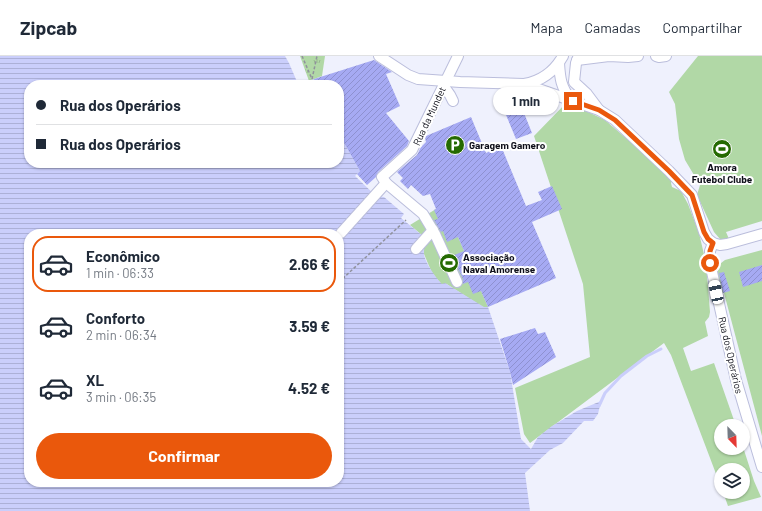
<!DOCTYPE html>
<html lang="pt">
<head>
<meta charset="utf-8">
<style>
	:root { --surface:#fff; --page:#f6f6f7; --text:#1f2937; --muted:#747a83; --line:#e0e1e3; --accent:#ea580c }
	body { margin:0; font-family:Barlow,sans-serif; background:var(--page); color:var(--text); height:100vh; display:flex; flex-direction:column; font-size:15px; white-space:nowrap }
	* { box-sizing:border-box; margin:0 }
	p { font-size:13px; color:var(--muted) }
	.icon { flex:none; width:22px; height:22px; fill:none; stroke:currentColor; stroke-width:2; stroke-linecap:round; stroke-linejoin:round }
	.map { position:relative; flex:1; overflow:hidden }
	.panel { position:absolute; left:24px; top:173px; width:320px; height:258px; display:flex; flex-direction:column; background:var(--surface); border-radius:16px; box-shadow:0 1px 3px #0004 }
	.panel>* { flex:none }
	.guide { position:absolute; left:24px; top:24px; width:320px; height:88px; border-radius:16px; box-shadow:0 1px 3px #0004; display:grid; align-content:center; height:88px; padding:0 12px; background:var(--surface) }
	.needle { width:26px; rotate:157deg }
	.tools { position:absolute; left:714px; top:363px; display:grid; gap:8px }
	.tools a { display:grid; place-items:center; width:36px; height:36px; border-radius:50%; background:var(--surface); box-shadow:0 1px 3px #0004; font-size:20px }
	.end { position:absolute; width:18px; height:18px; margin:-9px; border:5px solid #ea580c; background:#fff; box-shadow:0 0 0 2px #fff }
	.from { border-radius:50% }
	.bubble { position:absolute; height:28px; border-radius:14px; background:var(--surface); box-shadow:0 1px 3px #0004; font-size:13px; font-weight:700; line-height:28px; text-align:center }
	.car { position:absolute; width:12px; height:24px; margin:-12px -6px; border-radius:5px; box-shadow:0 0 3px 1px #0007; background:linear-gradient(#fff 24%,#345 0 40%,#fff 0 76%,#345 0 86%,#fff 0) }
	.guide b { display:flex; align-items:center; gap:14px; height:38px; font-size:15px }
	.guide b+b { border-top:1px solid var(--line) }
	.guide i { width:10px; height:10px; background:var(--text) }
	ul { padding:7px 0 0; list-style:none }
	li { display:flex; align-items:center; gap:12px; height:56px; margin:0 8px 6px; padding:0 4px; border:2px solid transparent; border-radius:16px }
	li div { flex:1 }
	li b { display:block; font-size:15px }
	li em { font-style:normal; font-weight:700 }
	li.active { border-color:var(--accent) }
	li>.icon { width:36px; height:36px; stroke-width:1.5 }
	.button { display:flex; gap:8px; margin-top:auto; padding:8px 12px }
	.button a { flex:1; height:46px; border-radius:24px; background:var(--accent); color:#fff; font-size:16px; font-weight:700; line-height:46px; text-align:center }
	header { display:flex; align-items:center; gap:24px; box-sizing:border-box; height:56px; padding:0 20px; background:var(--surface); border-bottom:1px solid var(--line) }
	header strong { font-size:19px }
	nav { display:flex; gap:22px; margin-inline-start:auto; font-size:14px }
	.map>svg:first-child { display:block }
	.grass { fill:#b1d8a6 }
	.park { fill:url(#park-tufts) }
	.water { fill:url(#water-rules); fill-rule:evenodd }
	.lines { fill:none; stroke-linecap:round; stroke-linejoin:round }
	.stream { stroke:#cacefb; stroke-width:3 }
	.building { fill:url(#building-hatch) }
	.minor-casing { stroke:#bbbedc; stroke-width:12 }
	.path { stroke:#90929d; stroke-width:1.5; stroke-dasharray:3 2; stroke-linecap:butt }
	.minor { stroke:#fff; stroke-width:10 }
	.route { stroke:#ea580c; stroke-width:5 }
	.labels { text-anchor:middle; stroke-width:4; stroke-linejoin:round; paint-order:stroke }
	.street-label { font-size:10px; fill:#0e0f19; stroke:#fff }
	.poi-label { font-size:10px; font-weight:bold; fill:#0e0f19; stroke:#fff; text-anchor:start }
</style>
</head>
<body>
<header>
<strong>Zipcab</strong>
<nav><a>Mapa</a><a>Camadas</a><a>Compartilhar</a></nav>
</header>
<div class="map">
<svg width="762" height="455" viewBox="0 0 762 455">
	<defs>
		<pattern id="park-tufts" width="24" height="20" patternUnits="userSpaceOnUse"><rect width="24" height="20" fill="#b1d8a6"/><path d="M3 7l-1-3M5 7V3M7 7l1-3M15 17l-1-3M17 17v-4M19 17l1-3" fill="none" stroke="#97b88e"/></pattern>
		<pattern id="water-rules" width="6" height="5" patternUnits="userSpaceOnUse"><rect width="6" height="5" fill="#cacefb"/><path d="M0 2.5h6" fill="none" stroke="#acb0d7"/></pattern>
		<pattern id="building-hatch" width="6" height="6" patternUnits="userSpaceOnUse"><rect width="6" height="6" fill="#a6aaf3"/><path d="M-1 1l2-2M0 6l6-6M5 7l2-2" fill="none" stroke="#8e91d0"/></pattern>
	</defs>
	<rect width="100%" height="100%" fill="#eff1fd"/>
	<!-- grass -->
	<g class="grass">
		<polygon points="698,0 762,0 762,165 726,176 729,183 720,183 714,176 697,139 700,129 685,104 679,83 675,48 669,36"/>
		<polygon points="567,46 605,64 672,122 671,127 672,131 681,135 688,148 699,177 706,207 710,256 709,261 705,266 708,280 683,292 691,315 714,307 736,370 721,370 721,392 743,391 754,425 761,441 728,450 723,436 743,436 743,414 721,414 721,431 671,299 664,287 530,387 524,378 515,332 590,301 583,228 534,80"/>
		<polygon points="444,148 488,251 484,252 445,227 442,229 432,217 424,198 423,180 410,169"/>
		<polygon points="762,194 762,380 724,237 722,237 716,218 718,217 716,211 725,204"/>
	</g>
	<!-- park -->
	<polygon class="park" points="300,0 325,0 322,20 309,25"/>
	<!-- water -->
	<path class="water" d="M0,0h285l4,7 9,21 16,-5 2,6h-287v78h310v-29l21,37 -5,5 21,20 8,1 20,17 -3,4 22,18 5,5c-1,3 -3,6 -4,9 -2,9 12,28 18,34l3,-1 39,24h4l22,65 11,67 10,10 7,-12 14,-11 25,-15 24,-10 -3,13 -5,7h-9l-21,22 -13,7 -25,23 5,38h-530zM29,178h310v248h-310z"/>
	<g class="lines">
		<!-- stream -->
		<polyline class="stream" points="599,350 605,337 621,320 647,300 661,293"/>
	</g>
	<!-- building -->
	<g class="building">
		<polygon points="374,4 392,16 386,18 400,50 386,57 409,85 407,90 378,116 376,121 367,129 357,118 360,115 339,78 339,29 316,29 314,23"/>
		<polygon points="500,34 523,34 556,46 553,51 516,37 532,77 516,83 499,42"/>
		<polygon points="471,61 486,97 501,90 526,150 542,144 538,136 552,130 562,153 532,166 556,222 488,251 481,235 473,238 468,226 463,228 463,223 452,200 464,195 458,181 447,186 443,175 441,176 434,164 438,163 434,154 436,153 430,138 423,140 411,129 408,133 400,125 403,122 397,116 417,99 421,91 426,86 425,82 426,80"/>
		<polygon points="762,209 762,225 743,231 739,216"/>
		<polygon points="724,216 730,235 723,237 719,217"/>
		<polygon points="535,272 538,278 545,276 556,301 513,329 510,316 500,283"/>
	</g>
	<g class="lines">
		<defs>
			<g id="minor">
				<polyline points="379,0 408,19 418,23 460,26 524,28 599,54 615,64 669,115 692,139 704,176 708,183 713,187 720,189 727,188 762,178"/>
				<polyline points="579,0 576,7 574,26 587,38 599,54"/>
				<polyline points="656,0 659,1 666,0"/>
				<polyline points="577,4 609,0 628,1 638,0"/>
				<path d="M559,7c1,16 2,24 12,37"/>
				<path d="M524,28c18,-3 30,-12 39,-28"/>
				<polyline points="443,29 450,39 453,45"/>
				<polyline points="341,177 386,127"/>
				<polyline points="713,187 710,195 710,207 736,324 762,411"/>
				<polyline points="416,193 433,174"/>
				<polyline points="457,226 435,178 423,158 386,127 382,121 412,94 458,0"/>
			</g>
		</defs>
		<!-- minor casing -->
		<use href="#minor" class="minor-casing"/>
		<!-- path -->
		<g class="path">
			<polyline points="302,0 312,23"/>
			<polyline points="312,23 317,0"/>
			<polyline points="339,226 406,164"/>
			<polyline points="339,242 342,246"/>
		</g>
		<!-- minor -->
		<use href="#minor" class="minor"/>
	</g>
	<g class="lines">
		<!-- route -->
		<polyline class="route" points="573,45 599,54 615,64 669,115 692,139 704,176 708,183 713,187 710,195 710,207"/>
	</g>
	<!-- icons -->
	<defs>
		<symbol id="parking-disc" viewBox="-11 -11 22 22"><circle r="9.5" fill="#256a01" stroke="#fff"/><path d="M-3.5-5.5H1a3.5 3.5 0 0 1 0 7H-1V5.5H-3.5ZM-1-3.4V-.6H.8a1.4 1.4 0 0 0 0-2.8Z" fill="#fff"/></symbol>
		<symbol id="stadium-disc" viewBox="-11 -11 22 22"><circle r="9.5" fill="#256a01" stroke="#fff"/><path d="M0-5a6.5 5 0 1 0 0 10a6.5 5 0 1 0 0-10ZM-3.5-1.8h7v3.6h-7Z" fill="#fff"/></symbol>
	</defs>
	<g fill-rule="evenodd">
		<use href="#parking-disc" x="444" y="78" width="22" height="22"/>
		<use href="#stadium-disc" x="711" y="82" width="22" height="22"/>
		<use href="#stadium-disc" x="438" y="196" width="22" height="22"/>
	</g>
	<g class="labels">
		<!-- street labels -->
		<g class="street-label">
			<text transform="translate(429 60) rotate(-65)" y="4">Rua da Mundet</text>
			<text transform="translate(731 299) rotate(77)" y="4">Rua dos Operários</text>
		</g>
		<!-- poi labels -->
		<g class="poi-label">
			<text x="469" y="93">Garagem Gamero</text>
			<text x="722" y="115" text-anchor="middle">Amora<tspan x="722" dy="12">Futebol Clube</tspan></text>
			<text x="463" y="205">Associação<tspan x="463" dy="12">Naval Amorense</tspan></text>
		</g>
	</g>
</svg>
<div class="tools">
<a><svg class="needle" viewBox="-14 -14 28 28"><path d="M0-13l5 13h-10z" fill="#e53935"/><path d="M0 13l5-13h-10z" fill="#747a83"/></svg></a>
<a><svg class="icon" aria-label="layers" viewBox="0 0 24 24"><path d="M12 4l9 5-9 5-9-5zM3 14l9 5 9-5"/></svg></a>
</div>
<i class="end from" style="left:710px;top:207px"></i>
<i class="end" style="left:573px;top:45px"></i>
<div class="bubble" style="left:493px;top:31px;width:66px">1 min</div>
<i class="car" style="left:716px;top:236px;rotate:348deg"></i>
<div class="guide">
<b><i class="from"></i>Rua dos Operários</b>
<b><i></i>Rua dos Operários</b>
</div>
<section class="panel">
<ul>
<li class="active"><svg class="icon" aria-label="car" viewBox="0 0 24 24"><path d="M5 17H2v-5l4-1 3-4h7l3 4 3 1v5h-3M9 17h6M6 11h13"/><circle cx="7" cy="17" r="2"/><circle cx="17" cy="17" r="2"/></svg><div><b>Econômico</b><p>1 min · 06:33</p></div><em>2.66 €</em></li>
<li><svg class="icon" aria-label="car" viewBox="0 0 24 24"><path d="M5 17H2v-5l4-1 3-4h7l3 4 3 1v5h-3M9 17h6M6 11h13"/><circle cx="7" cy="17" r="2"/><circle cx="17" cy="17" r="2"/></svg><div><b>Conforto</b><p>2 min · 06:34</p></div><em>3.59 €</em></li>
<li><svg class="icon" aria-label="car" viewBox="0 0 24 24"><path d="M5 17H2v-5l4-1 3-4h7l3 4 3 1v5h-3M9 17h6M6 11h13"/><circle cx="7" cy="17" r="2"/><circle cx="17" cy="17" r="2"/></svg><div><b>XL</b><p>3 min · 06:35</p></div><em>4.52 €</em></li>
</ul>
<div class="button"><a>Confirmar</a></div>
</section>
</div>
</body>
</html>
